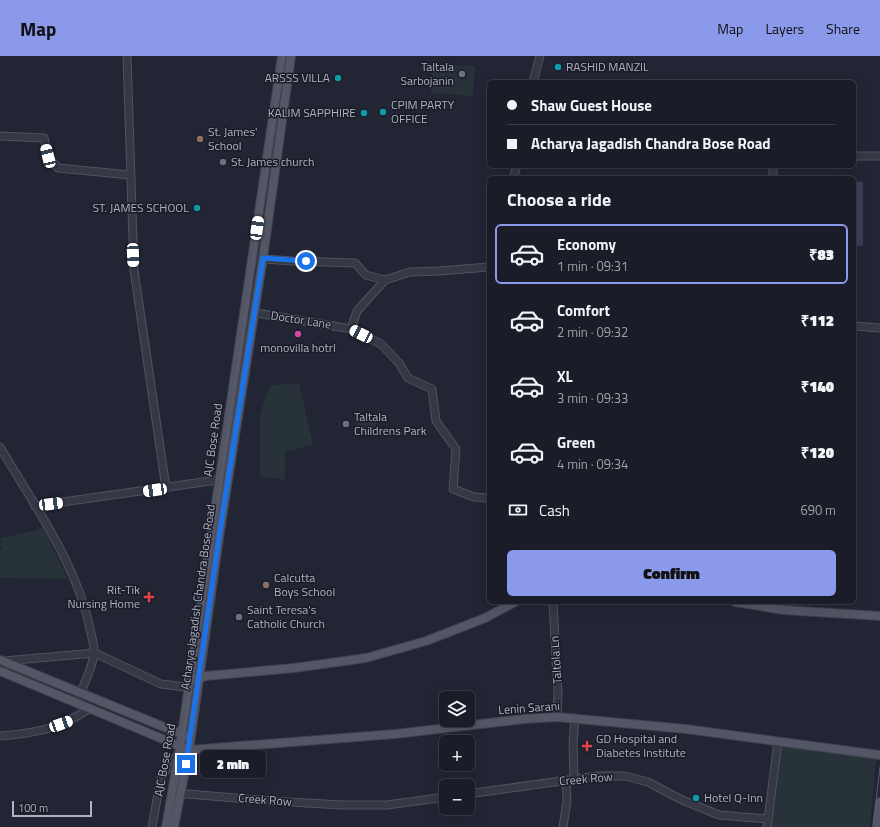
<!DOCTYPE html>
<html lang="en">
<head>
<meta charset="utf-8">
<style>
	:root { --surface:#1a1c27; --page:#23252f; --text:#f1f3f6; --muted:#9fa1a7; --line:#383a44; --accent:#8b99eb }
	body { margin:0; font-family:"Titillium Web",sans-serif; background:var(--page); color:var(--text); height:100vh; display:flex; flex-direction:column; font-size:15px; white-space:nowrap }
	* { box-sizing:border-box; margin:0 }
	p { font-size:13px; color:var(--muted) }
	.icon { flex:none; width:22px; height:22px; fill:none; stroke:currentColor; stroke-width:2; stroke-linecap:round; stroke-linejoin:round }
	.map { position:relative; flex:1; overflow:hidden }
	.details { position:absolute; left:487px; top:120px; width:369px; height:428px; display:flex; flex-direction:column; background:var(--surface); border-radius:6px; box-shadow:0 4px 16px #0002,0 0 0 1px var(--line) }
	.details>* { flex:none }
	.hud { position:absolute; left:487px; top:24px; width:369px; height:88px; border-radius:6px; box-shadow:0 4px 16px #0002,0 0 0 1px var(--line); display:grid; align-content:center; height:88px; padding:0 20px; background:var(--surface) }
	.tools { position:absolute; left:439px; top:635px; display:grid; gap:8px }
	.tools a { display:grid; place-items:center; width:36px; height:36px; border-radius:6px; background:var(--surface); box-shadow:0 4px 16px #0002,0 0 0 1px var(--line); font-size:20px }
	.scale { position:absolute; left:12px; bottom:10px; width:80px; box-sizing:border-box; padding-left:4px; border:2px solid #afb2c1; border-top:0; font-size:11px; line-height:14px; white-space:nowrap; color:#afb2c1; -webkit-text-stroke:3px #1a1d29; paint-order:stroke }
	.end { position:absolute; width:18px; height:18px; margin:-9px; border:5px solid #1a73e8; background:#fff; box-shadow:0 0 0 2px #fff }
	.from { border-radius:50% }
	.bubble { position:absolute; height:28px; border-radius:6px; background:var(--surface); box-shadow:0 4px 16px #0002,0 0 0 1px var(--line); font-size:13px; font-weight:800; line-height:28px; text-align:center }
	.car { position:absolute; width:12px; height:24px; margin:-12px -6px; border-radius:5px; box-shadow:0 0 3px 1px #0007; background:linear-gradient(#fff 24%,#345 0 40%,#fff 0 76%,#345 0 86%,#fff 0) }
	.hud b { display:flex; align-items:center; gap:14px; height:38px; font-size:15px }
	.hud b+b { border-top:1px solid var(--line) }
	.hud i { width:10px; height:10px; background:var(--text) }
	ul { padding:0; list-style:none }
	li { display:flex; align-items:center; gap:12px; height:60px; margin:0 8px 6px; padding:0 12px; border:2px solid transparent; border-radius:6px }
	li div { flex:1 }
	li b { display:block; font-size:15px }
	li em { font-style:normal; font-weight:800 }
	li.current { border-color:var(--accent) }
	li>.icon { width:36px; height:36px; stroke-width:1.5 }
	h2 { padding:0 20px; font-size:18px; line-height:48px }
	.pay { display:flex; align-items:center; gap:10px; height:44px; padding:0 20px; font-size:15px }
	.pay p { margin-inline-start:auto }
	.cta { display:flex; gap:8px; margin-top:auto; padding:8px 20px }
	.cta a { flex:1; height:46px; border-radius:6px; background:var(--accent); color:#111; font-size:16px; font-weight:800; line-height:46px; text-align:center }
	header { display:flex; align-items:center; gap:24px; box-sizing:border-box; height:56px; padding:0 20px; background:var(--accent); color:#111 }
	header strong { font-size:19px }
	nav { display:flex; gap:22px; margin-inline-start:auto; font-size:14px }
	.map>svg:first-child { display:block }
	.green { fill:#273338 }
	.water { fill:#393f5c }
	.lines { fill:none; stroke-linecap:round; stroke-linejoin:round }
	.minor-casing { stroke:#4f525f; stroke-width:9 }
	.major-casing { stroke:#3e414e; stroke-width:10 }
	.minor { stroke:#353845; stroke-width:7 }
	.major { stroke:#535665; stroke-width:8 }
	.tram { stroke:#595d6d; stroke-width:1 }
	.route { stroke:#1a73e8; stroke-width:5 }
	.culture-dot { fill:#0f9aa8; stroke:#1a1d29; stroke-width:1.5 }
	.worship-dot { fill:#6b7280; stroke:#1a1d29; stroke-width:1.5 }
	.education-dot { fill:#8d6e63; stroke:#1a1d29; stroke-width:1.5 }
	.hotel-dot { fill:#d1479c; stroke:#1a1d29; stroke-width:1.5 }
	.health-dot { fill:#e0444e; stroke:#1a1d29; stroke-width:1.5 }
	.labels { text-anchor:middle; stroke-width:3; stroke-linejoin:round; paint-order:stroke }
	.poi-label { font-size:12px; fill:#afb2c1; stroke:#1a1d29; text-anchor:start }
	.street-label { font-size:12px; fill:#afb2c1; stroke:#1a1d29 }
</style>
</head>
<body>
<header>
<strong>Map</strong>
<nav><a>Map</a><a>Layers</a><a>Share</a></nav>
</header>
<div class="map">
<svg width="880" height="771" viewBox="0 0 880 771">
	<rect width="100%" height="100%" fill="#222534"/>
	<!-- green -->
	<g class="green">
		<polygon points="432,8 475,10 473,40 431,37"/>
		<polygon points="299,327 313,389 285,396 285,424 260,420 260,359 270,329"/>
		<polygon points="367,358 378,360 375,371 356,374 357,360"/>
		<polygon points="43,471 68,523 0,522 0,494 2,494 0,482 29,476"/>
		<polygon points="782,687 876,701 870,771 771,771"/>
	</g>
	<!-- water -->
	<polygon class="water" points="854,125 863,126 863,190 854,190"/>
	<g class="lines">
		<defs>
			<g id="minor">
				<polyline points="127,0 134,214 166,432"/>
				<polyline points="533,26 540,0"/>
				<polyline points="0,80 44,82 48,100 58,112 130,119"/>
				<polyline points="854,100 880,100"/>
				<polyline points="513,122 517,110"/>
				<polyline points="773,122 773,110"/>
				<polyline points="252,202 292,205 355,207 366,219 385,224"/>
				<polyline points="244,255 351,273 381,288 399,307 408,322 432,333 436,365 456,393 453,433 474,441 489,442"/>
				<polyline points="854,270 880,272"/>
				<polyline points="351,273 357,255 385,224 410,216 439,215 489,211"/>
				<path d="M0,391c35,60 77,116 91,186 1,6 4,14 3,21 -2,16 -12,33 -17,49"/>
				<polyline points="35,450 224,423"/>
				<polyline points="553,546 558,638 557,661"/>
				<polyline points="0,614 4,605 95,597 161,628 194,632"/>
				<path d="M0,680c36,-3 60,-7 90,-28"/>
				<polyline points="574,723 573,687 575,662"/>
				<polyline points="176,737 272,745 342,749 387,749 446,741"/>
				<polyline points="468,738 597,720 625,720 648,726 680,743 719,759 768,763"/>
				<polyline points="152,771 161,721 178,698"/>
				<polyline points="563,771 567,745 566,724"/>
				<polyline points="767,771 778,686"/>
			</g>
			<g id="major">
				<polyline points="735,546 784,554 880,560"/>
				<polyline points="0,604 186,680"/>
				<polyline points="0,615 189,694 395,678 524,663 557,661 686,673 880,699"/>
				<polyline points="194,623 206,620 294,612 366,602 426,585 485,562 515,546"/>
				<polyline points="166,771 180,691 282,0"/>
				<polyline points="174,771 189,694 220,475 263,202 291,0"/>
				<polyline points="877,771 880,746"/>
			</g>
		</defs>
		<!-- minor casing -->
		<use href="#minor" class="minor-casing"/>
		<!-- major casing -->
		<use href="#major" class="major-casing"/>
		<!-- minor -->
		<use href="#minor" class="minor"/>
		<!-- major -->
		<use href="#major" class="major"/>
		<!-- tram -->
		<g class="tram">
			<polyline points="169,711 178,699 182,690 283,0"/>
			<polyline points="873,771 880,711"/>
		</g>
	</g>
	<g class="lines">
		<!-- route -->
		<polyline class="route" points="186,708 220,475 263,202 306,205"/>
	</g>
	<!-- markers -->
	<g class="culture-dot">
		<circle cx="558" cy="11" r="4"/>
		<circle cx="338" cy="22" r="4"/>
		<circle cx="383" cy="56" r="4"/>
		<circle cx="364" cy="57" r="4"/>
		<circle cx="197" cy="152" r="4"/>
		<circle cx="696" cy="742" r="4"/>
	</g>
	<g class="worship-dot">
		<circle cx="462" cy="18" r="4"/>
		<circle cx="223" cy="106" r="4"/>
		<circle cx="346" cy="368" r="4"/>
		<circle cx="239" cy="561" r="4"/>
	</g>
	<g class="education-dot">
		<circle cx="200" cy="83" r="4"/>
		<circle cx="266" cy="529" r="4"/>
	</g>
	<circle class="hotel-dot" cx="298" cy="278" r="4"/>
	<g class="health-dot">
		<path d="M147 535h4v4h4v4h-4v4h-4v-4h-4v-4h4z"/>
		<path d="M585 684h4v4h4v4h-4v4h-4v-4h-4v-4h4z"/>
	</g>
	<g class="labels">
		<!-- poi labels -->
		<g class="poi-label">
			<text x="454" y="15" text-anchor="end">Taltala<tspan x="454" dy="14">Sarbojanin</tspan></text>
			<text x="566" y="15">RASHID MANZIL</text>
			<text x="330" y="26" text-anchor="end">ARSSS VILLA</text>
			<text x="391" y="53">CPIM PARTY<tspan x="391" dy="14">OFFICE</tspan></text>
			<text x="356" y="61" text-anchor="end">KALIM SAPPHIRE</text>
			<text x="208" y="80">St. James'<tspan x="208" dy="14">School</tspan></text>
			<text x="231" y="110">St. James church</text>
			<text x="189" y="156" text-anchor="end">ST. JAMES SCHOOL</text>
			<text x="298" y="296" text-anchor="middle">monovilla hotrl</text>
			<text x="354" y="365">Taltala<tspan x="354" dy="14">Childrens Park</tspan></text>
			<text x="274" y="526">Calcutta<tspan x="274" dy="14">Boys School</tspan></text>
			<text x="140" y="538" text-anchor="end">Rit-Tik<tspan x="140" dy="14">Nursing Home</tspan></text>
			<text x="247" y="558">Saint Teresa's<tspan x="247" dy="14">Catholic Church</tspan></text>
			<text x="596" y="687">GD Hospital and<tspan x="596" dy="14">Diabetes Institute</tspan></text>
			<text x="704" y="746">Hotel Q-Inn</text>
		</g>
		<!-- street labels -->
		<g class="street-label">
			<text transform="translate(301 264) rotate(9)" y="4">Doctor Lane</text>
			<text transform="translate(213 384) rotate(-82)" y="4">AJC Bose Road</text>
			<text transform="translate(198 541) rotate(-82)" y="4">Acharya Jagadish Chandra Bose Road</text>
			<text transform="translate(556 604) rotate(-94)" y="4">Taltola Ln</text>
			<text transform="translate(529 652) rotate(-4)" y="4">Lenin Sarani</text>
			<text transform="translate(165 704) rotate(-80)" y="4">AJC Bose Road</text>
			<text transform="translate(586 723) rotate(-5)" y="4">Creek Row</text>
			<text transform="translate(265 744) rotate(4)" y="4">Creek Row</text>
		</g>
	</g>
</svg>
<div class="tools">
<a><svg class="icon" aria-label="layers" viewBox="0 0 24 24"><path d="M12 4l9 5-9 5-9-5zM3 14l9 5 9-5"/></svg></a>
<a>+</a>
<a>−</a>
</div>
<div class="scale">100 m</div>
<i class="end from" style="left:306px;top:205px"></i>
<i class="end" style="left:186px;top:708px"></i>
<div class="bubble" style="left:200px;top:694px;width:66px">2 min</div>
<i class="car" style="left:48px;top:100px;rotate:346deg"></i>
<i class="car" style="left:257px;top:172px;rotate:8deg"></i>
<i class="car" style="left:133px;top:199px;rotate:178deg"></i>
<i class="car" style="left:361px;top:278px;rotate:297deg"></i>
<i class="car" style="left:155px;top:434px;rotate:262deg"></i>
<i class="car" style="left:51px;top:448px;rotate:83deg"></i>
<i class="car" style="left:61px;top:668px;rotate:70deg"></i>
<div class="hud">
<b><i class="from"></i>Shaw Guest House</b>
<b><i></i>Acharya Jagadish Chandra Bose Road</b>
</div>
<section class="details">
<h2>Choose a ride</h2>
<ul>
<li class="current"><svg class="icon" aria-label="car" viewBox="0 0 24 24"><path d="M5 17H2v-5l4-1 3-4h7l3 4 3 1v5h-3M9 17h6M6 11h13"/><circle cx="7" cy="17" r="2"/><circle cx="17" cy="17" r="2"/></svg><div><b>Economy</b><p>1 min · 09:31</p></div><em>₹83</em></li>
<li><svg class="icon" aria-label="car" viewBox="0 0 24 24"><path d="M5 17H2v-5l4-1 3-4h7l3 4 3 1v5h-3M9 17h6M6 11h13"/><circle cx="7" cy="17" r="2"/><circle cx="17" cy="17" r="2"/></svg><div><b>Comfort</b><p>2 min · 09:32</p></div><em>₹112</em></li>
<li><svg class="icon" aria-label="car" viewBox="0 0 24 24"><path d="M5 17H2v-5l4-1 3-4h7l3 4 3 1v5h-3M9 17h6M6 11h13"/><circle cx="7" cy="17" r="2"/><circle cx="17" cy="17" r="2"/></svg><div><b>XL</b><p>3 min · 09:33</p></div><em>₹140</em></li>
<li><svg class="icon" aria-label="car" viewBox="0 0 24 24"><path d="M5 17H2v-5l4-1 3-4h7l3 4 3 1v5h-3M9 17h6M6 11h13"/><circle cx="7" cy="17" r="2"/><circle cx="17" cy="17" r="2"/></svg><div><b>Green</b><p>4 min · 09:34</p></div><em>₹120</em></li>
</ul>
<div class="pay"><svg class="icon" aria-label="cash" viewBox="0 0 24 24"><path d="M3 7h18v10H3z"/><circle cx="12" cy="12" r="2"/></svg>Cash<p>690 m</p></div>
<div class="cta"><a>Confirm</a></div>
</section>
</div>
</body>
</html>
